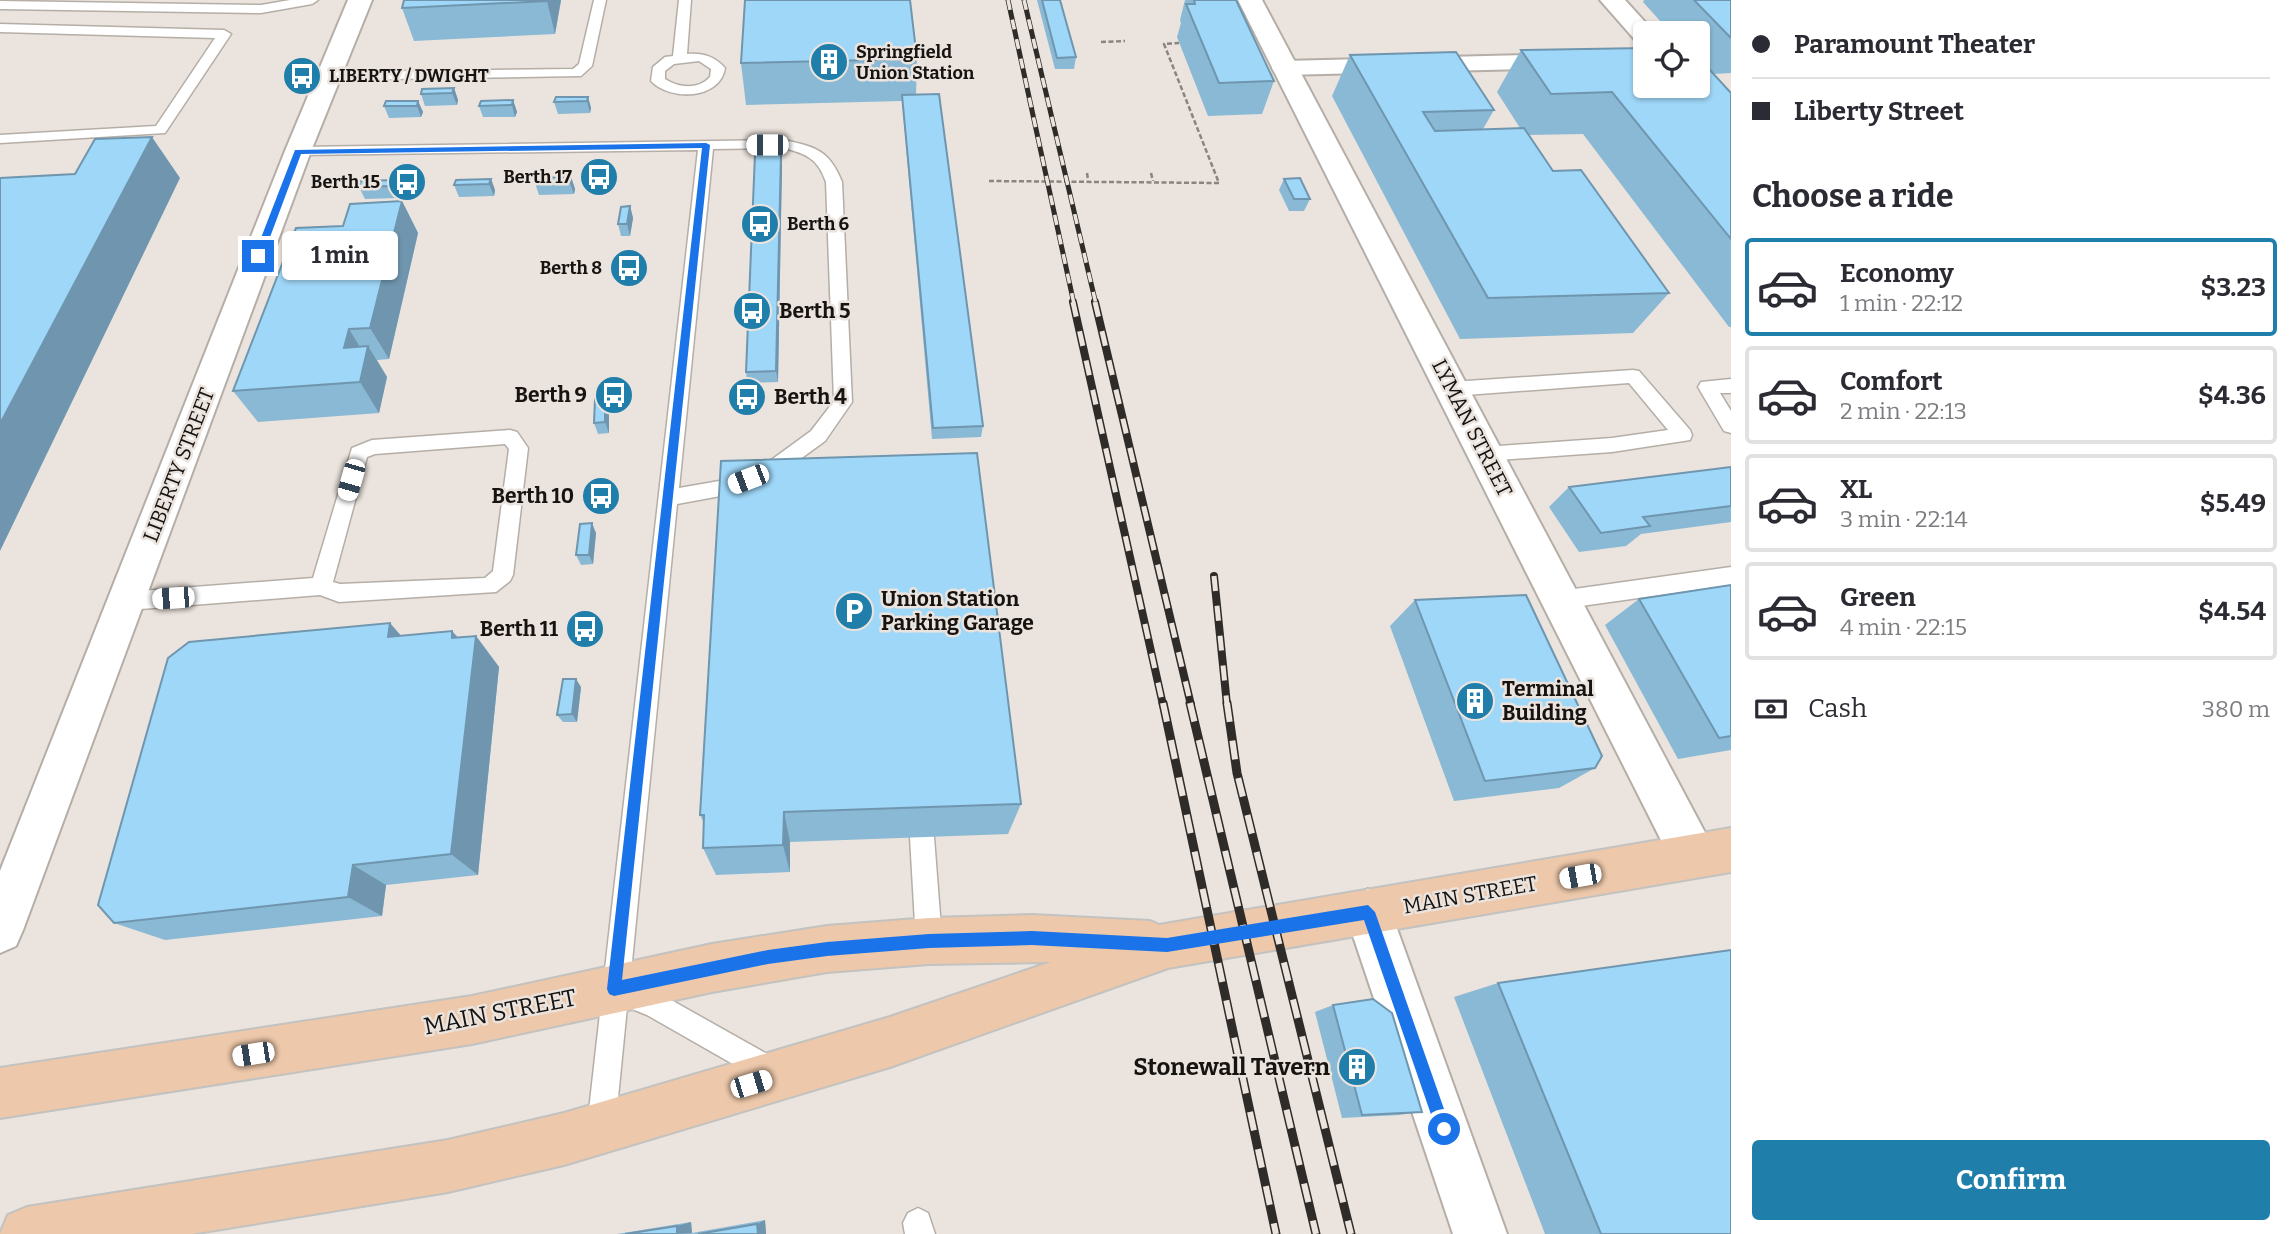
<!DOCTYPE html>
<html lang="en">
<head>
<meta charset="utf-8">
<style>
	:root { --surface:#fff; --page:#f7f7f7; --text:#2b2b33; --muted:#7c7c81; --line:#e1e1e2; --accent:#1f7eaa }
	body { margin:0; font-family:Bitter,serif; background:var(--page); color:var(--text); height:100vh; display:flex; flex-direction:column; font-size:26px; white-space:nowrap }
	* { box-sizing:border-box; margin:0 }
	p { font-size:23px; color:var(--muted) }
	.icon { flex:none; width:38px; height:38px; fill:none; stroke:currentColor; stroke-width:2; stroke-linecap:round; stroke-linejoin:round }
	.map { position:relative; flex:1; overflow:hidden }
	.drawer { display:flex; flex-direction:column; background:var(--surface); width:560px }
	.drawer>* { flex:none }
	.hud { display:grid; align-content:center; height:154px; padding:0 21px; background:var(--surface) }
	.tools { position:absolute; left:1633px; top:21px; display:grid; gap:14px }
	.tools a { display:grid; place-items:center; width:77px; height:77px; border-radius:7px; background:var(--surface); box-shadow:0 2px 5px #0004; font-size:35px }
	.end { position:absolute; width:32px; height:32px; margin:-16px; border:9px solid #1a73e8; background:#fff; box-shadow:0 0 0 4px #fff }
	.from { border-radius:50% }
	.bubble { position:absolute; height:49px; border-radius:7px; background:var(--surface); box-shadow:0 2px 5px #0004; font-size:23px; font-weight:700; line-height:49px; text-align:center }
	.car { position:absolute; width:21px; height:42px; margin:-21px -10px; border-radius:9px; box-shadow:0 0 5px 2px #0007; background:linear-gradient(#fff 24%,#345 0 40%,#fff 0 76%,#345 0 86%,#fff 0) }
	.hud b { display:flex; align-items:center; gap:24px; height:66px; font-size:26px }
	.hud b+b { border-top:2px solid var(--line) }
	.hud i { width:18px; height:18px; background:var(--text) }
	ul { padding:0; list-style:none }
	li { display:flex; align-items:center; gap:21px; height:98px; margin:0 14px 10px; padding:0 7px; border:4px solid var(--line); border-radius:7px }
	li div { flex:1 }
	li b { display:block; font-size:26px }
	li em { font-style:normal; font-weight:700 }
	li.selected { border-color:var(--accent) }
	li>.icon { width:63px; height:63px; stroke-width:1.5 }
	h2 { padding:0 21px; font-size:32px; line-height:84px }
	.pay { display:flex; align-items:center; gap:18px; height:77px; padding:0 21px; font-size:26px }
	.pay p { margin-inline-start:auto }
	.primary-button { display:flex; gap:14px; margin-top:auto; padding:14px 21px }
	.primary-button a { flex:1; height:80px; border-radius:7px; background:var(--accent); color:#fff; font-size:28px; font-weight:700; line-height:80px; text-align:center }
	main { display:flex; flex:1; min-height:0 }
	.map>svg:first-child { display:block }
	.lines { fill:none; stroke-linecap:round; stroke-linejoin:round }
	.lane-casing { stroke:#b5aea7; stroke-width:3 }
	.street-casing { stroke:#b5aea7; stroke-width:4 }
	.secondary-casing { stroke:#b5aea7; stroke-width:4 }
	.primary-casing { stroke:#c2c2c1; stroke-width:4 }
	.path { stroke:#8a8580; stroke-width:2.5; stroke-dasharray:5 2.5; stroke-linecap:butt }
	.lane { fill:#fff; fill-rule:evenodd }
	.street { fill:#fff; fill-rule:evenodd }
	.secondary { fill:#fff; fill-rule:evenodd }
	.primary { fill:#edc8aa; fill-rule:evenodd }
	.rail-far2-casing { stroke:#2e2b28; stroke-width:5 }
	.rail-far1-casing { stroke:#2e2b28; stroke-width:8 }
	.rail-casing { stroke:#2e2b28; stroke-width:9 }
	.rail-far2 { stroke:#ebe3dd; stroke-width:3.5; stroke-dasharray:10; stroke-linecap:butt }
	.rail-far1 { stroke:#ebe3dd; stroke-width:5; stroke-dasharray:15; stroke-linecap:butt }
	.rail { stroke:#ebe3dd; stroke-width:6; stroke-dasharray:19; stroke-linecap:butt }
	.wall { fill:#89b9d5 }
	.shaded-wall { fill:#6f96ae }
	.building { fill:#9fd7f8; stroke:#6f96ae; stroke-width:2 }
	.route { fill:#1a73e8 }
	.labels { text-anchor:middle; stroke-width:5; stroke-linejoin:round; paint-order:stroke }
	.far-poi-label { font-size:18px; font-weight:bold; fill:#161311; stroke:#ebe3dd; text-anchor:start }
	.poi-label { font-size:21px; font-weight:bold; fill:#161311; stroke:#ebe3dd; text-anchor:start }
	.street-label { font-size:21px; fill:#161311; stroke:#ebe3dd }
	.near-street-label { font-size:24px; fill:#161311; stroke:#ebe3dd }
	.near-poi-label { font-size:24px; font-weight:bold; fill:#161311; stroke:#ebe3dd; text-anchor:end }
</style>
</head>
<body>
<main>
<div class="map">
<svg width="1731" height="1234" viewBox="0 0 1731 1234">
	<rect width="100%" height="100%" fill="#ebe3dd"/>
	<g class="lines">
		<defs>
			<g id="lane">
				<polygon points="290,0 318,0 312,4 261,13 0,9 0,1 261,5"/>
				<polygon points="594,0 606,0 592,66 581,76 329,80 322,76 329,72 573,69 579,64"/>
				<path d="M679,0h12l-4,54c16,-1 27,2 38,14 -5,32 -55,33 -74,13l2,-14 12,-10 8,-1zM699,61l12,8 -1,8c-12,13 -31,11 -45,2v-8l9,-7z"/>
				<polygon points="0,24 224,30 231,34 165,133 0,143 0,135 156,126 215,38 0,32"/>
				<path d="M784,140c32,7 45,10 58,42l10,220 -27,39 -48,35 -51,19 -49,9 -47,478 34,14 119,67 4,10 -4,10 -10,4 -126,-72 -20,-8 -12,121 -4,10 -10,4 -10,-4 -4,-10 111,-978 -400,5 -7,-4 7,-4zM784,148c23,6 34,11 42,34l8,219 -23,30 -48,35 -38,14 -46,8 34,-339z"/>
				<polygon points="1633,370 1639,371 1690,430 1692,435 1690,440 1612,452 1485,461 1478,459 1476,454 1478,449 1485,447 1612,438 1668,430 1629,383 1452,396 1446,394 1443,389 1446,384 1452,382"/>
				<polygon points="1731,379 1731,393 1720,393 1731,411 1731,433 1724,431 1698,387 1701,382"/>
				<path d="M510,430l7,2 11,16 -15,127 -3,6 -14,11 -157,10 -19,-7 -192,15 -7,-3 -3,-6 3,-6 7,-3 185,-14 39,-130 20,-8zM505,444l4,5 -16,122 -8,7 -145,6 -7,-2 34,-125 8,-3z"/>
				<polygon points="1731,567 1731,585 1560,609 1553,606 1550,600 1553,594 1560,591"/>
				<polygon points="922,825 930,829 934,837 942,941 938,950 929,954 920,950 916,941 910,837 914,829"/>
				<polygon points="918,1208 928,1213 935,1234 905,1234 903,1223 908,1213"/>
			</g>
			<polygon id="street" points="1645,52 1645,66 1284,75 1275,73 1272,68 1275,63 1284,61"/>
			<g id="secondary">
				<polygon points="348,0 372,0 311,151 23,930 16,946 0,953 0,871 285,151"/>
				<polygon points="1238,0 1262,0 1709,840 1715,856 1709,872 1693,878 1677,872"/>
				<polygon points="1600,0 1625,0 1655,33 1645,33 1645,43 1636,41"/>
				<polygon points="1368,889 1384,896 1391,912 1507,1234 1453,1234 1345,912 1352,896"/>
			</g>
			<polygon id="primary" points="1731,828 1731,872 1168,968 890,1067 564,1165 448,1192 191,1234 0,1234 8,1215 27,1207 448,1140 564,1113 890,1017 1051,962 929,964 827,972 712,992 472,1044 0,1118 0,1068 472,996 712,944 827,926 929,918 1032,915 1150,921 1159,925"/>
		</defs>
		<!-- lane casing -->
		<use href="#lane" class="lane-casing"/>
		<!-- street casing -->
		<use href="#street" class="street-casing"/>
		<!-- secondary casing -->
		<use href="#secondary" class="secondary-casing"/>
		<!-- primary casing -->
		<use href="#primary" class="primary-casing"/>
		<!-- path -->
		<g class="path">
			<polyline points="1101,42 1125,41"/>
			<polyline points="1087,173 1088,180"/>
			<polyline points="1151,173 1153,181"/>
			<polyline points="989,181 1219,183 1164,44 1179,43"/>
		</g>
		<!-- lane -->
		<use href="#lane" class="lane"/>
		<!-- street -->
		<use href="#street" class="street"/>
		<!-- secondary -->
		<use href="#secondary" class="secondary"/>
		<!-- primary -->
		<use href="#primary" class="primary"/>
		<defs>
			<g id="rail-far2">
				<polyline points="1008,0 1074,304"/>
				<polyline points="1024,0 1096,304"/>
			</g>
			<g id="rail-far1">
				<polyline points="1073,302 1163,705"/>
				<polyline points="1095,302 1191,705"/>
				<polyline points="1214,576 1227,705"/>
			</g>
			<g id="rail">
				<polyline points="1163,703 1276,1234"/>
				<polyline points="1190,703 1316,1234"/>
				<polyline points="1227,703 1237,773 1351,1234"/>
			</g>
		</defs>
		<!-- rail-far2 casing -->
		<use href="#rail-far2" class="rail-far2-casing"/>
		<!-- rail-far1 casing -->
		<use href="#rail-far1" class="rail-far1-casing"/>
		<!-- rail casing -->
		<use href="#rail" class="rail-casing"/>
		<!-- rail-far2 -->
		<use href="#rail-far2" class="rail-far2"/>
		<!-- rail-far1 -->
		<use href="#rail-far1" class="rail-far1"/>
		<!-- rail -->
		<use href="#rail" class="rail"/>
	</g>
	<!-- wall -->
	<g class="wall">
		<polygon points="561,0 555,34 414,41 402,8"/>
		<polygon points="1037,0 1060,0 1076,57 1074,69 1055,69"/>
		<polygon points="1185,0 1236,0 1274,81 1262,114 1208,116 1177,37 1181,23 1180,20"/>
		<polygon points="1644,0 1731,0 1731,73 1713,74 1731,93 1731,327 1729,327 1583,134 1528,135 1553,171 1669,293 1633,333 1460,339 1332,96 1350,55 1494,110 1483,129 1520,128 1497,92 1521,50 1698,86 1698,33 1671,33 1643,2"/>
		<polygon points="917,59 916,95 983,426 981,437 932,439 902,101 746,105 741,63"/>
		<polygon points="454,88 458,100 457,105 425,106 421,94"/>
		<polygon points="588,97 591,108 590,113 558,114 554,102"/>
		<polygon points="513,100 517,112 515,117 483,117 479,106"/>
		<polygon points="418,101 423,112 421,117 389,118 384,106"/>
		<polygon points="781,153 782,165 778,382 747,383 746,372"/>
		<polygon points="571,177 575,189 574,194 539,195 535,183"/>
		<polygon points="491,179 495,190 494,196 459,197 454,185"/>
		<polygon points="1284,179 1310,199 1304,211 1289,211 1279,190"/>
		<polygon points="396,180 401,192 399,198 365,199 359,187"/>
		<polygon points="402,201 418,233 389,359 377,360 387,377 379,413 258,422 233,391 343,226"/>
		<polygon points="630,206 633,218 630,236 621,236 618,224"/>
		<polygon points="605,398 609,409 609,433 598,434 594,423"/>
		<polygon points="1731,467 1731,522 1641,534 1626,546 1579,552 1549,507 1569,487"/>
		<polygon points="596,533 593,564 581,565 576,555"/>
		<polygon points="1731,585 1731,750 1678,759 1605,625 1639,599"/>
		<polygon points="1415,600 1595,768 1559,788 1454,801 1390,626"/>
		<polygon points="452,631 458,637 476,636 499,667 478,875 386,885 382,916 165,940 114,923 401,636"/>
		<polygon points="581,687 577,722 563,722 557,715"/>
		<polygon points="1021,804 1008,834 790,842 790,872 716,875 703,848 704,823 700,815"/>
		<polygon points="1687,957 1731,1234 1545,1234 1454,997 1498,983"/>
		<polygon points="1333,1005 1422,1112 1399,1115 1342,1118 1315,1012"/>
		<polygon points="765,1220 766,1234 617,1234 691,1222 692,1233"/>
	</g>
	<!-- shaded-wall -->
	<g class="shaded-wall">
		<polygon points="547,0 561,0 555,34 547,1"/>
		<polygon points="454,88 458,100 457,105 452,93"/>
		<polygon points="588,97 591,108 590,113 587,101"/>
		<polygon points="513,100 517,112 515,117 512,105"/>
		<polygon points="418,101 423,112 421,117 417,106"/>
		<polygon points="152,137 180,178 0,551 0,424"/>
		<polygon points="781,153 782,165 778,382 776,371"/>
		<polygon points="571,177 575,189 574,194 570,183"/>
		<polygon points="491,179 495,190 494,196 489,184"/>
		<polygon points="396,180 401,192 399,198 394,186"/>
		<polygon points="402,201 418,233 389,359 370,328"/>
		<polygon points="630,206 633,218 630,236 627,224"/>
		<polygon points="349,329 366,357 368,346 387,377 379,413 360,382 344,348"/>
		<polygon points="605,398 609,409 609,433 605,422"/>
		<polygon points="592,523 596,533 593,564 589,555"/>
		<polygon points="390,623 417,654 388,637"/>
		<polygon points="452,631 474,659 476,636 499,667 478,875 451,854"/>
		<polygon points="576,679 581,687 577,722 572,714"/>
		<polygon points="784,812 790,842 790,872 783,845"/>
		<polygon points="353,865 386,885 382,916 348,897"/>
		<polygon points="765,1220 766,1234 758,1234 757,1224"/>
		<polygon points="691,1222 692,1233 677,1234 677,1226"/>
	</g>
	<!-- building -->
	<g class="building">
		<polygon points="404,0 547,0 547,1 402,8"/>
		<polygon points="745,0 910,0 917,59 741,63"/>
		<polygon points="1042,0 1060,0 1076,57 1057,58"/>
		<polygon points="1194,0 1236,0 1274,81 1219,83 1186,4 1195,4"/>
		<polygon points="1694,0 1731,0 1731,38"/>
		<polygon points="1645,48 1645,86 1698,86 1698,57 1731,93 1731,239 1612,92 1551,94 1521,50"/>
		<polygon points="1456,52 1494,110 1423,112 1435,131 1524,128 1553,171 1581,170 1669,293 1488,298 1350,55"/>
		<polygon points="454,88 452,93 421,94 422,89"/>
		<polygon points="939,94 983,426 933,428 902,95"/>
		<polygon points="556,97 588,97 587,101 554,102"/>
		<polygon points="513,100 512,105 479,106 481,101"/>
		<polygon points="386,101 418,101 417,106 384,106"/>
		<polygon points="152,137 0,424 0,178 75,174 95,139"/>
		<polygon points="781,153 776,371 746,372 755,154"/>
		<polygon points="571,177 570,183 535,183 537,178"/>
		<polygon points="1300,178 1310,199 1294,199 1284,179"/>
		<polygon points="491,179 489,184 454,185 456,180"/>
		<polygon points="396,180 394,186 359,187 361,181"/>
		<polygon points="402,201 370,328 349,329 344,348 368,346 360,382 233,391 296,228 343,226 350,204"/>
		<polygon points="630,206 627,224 618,224 621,207"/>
		<polygon points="605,398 605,422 594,423 595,399"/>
		<polygon points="977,453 1021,804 784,812 783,845 703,848 704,815 700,815 721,461"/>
		<polygon points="1731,467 1731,506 1643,517 1650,526 1601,533 1569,487"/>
		<polygon points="592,523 589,555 576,555 580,524"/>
		<polygon points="1731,585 1731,736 1719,738 1639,599"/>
		<polygon points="1526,595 1602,756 1595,768 1485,781 1415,600"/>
		<polygon points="390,623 388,637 452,631 452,638 476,636 451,854 353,865 348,897 114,923 98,905 168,658 189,642"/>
		<polygon points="563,679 576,679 572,714 557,715"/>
		<polygon points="1731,950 1731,1234 1601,1234 1498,983"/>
		<polygon points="1373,999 1392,1013 1422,1112 1362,1115 1333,1005"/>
		<polygon points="757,1224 758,1234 698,1234"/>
		<polygon points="677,1226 677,1234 625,1234"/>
	</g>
	<!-- route -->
	<polygon class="route" points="706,143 710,145 622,980 768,950 827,942 929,934 1032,931 1167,938 1368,905 1375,912 1451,1129 1449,1134 1444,1136 1438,1134 1436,1129 1364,920 1167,952 1032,945 929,948 827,956 768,964 614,996 609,994 607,989 702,148 301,154 263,256 258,259 254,256 295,150"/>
	<!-- icons -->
	<defs>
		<symbol id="building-disc" viewBox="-11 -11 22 22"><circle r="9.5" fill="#1f7eaa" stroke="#ebe3dd"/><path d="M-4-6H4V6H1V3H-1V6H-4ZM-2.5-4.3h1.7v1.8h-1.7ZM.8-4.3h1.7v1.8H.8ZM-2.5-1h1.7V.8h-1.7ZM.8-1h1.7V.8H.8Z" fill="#fff"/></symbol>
		<symbol id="bus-disc" viewBox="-11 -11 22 22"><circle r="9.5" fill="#1f7eaa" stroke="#ebe3dd"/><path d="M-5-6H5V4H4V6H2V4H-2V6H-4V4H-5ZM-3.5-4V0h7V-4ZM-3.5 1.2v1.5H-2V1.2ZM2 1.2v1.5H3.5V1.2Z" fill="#fff"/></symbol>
		<symbol id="parking-disc" viewBox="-11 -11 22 22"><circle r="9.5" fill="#1f7eaa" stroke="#ebe3dd"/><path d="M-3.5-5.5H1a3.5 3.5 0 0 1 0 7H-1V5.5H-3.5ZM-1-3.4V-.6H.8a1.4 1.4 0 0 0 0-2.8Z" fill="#fff"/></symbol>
	</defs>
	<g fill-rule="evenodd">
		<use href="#building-disc" x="807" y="40" width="44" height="44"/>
		<use href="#bus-disc" x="280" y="54" width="44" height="44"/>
		<use href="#bus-disc" x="577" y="155" width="44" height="44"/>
		<use href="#bus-disc" x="385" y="160" width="44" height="44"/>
		<use href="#bus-disc" x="738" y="202" width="44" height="44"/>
		<use href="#bus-disc" x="607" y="246" width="44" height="44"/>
		<use href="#bus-disc" x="730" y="289" width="44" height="44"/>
		<use href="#bus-disc" x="592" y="373" width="44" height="44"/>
		<use href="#bus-disc" x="725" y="375" width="44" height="44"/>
		<use href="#bus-disc" x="579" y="474" width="44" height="44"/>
		<use href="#parking-disc" x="832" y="589" width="44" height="44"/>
		<use href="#bus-disc" x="563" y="607" width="44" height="44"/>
		<use href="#building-disc" x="1453" y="679" width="44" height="44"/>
		<use href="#building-disc" x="1335" y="1045" width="44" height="44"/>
	</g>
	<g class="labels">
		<!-- far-poi labels -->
		<g class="far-poi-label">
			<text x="856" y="58">Springfield<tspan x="856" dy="21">Union Station</tspan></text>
			<text x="329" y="82">LIBERTY / DWIGHT</text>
			<text x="572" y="183" text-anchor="end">Berth 17</text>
			<text x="380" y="188" text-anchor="end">Berth 15</text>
			<text x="787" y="230">Berth 6</text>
			<text x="602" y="274" text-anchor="end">Berth 8</text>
		</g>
		<!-- poi labels -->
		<g class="poi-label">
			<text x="779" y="318">Berth 5</text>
			<text x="587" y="402" text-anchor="end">Berth 9</text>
			<text x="774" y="404">Berth 4</text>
			<text x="574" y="503" text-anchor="end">Berth 10</text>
			<text x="881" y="606">Union Station<tspan x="881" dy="24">Parking Garage</tspan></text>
			<text x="558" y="636" text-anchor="end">Berth 11</text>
			<text x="1502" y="696">Terminal<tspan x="1502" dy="24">Building</tspan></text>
		</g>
		<!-- street labels -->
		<g class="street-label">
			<text transform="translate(1472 428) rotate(63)" y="7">LYMAN STREET</text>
			<text transform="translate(179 465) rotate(-69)" y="7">LIBERTY STREET</text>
			<text transform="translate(1470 895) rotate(-10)" y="7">MAIN STREET</text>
		</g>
		<!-- near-street labels -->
		<g class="near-street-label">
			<text transform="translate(500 1012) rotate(-11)" y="8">MAIN STREET</text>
		</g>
		<!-- near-poi labels -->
		<g class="near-poi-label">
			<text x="1330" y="1075">Stonewall Tavern</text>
		</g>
	</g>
</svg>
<div class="tools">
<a><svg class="icon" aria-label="locate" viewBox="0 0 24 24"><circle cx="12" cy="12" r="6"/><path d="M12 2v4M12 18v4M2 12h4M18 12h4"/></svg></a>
</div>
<i class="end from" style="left:1444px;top:1129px"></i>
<i class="end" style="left:258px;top:256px"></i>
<div class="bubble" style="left:282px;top:231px;width:116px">1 min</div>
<i class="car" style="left:767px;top:145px;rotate:270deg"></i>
<i class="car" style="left:748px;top:479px;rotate:249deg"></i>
<i class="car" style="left:351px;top:480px;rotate:196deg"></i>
<i class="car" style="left:173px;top:598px;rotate:266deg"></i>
<i class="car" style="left:1580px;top:876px;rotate:260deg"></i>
<i class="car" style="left:253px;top:1054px;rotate:261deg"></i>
<i class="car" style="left:751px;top:1084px;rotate:73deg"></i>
</div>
<section class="drawer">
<div class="hud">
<b><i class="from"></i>Paramount Theater</b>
<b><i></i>Liberty Street</b>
</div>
<h2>Choose a ride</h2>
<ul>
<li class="selected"><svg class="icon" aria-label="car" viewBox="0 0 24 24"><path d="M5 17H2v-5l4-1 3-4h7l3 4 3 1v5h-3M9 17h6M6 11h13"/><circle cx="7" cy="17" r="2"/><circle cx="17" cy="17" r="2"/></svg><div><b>Economy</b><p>1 min · 22:12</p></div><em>$3.23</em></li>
<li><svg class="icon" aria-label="car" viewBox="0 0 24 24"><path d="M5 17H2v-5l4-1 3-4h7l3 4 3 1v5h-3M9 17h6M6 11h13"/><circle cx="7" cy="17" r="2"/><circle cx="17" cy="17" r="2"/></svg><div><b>Comfort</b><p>2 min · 22:13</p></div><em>$4.36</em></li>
<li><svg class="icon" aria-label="car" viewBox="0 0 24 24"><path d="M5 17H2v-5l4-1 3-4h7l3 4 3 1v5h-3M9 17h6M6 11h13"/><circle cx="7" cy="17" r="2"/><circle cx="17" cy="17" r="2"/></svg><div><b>XL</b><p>3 min · 22:14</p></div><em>$5.49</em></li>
<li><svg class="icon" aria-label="car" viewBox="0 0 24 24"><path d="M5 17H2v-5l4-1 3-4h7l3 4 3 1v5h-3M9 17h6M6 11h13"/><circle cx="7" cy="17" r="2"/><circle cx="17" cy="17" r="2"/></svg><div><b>Green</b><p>4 min · 22:15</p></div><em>$4.54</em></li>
</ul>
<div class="pay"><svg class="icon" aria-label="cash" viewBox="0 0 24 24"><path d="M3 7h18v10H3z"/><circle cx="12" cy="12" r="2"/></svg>Cash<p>380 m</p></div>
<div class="primary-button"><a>Confirm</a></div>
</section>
</main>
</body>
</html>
